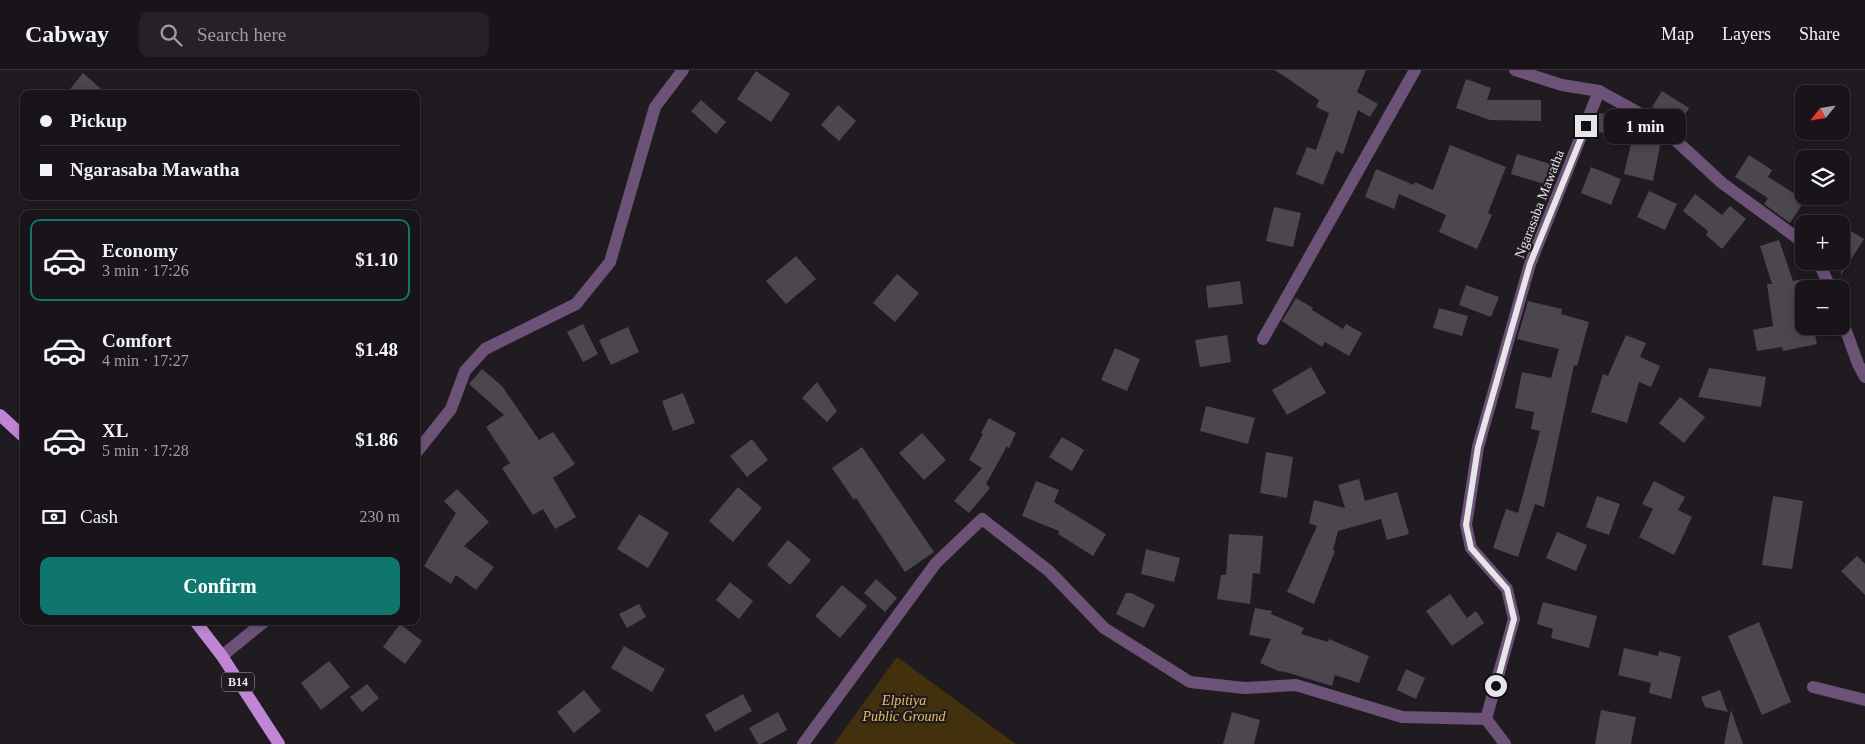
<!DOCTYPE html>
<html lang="en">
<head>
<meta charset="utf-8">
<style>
	:root { --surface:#181419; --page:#252126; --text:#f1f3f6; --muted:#9f9ea2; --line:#363338; --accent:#0f766e }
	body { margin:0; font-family:Georgia,serif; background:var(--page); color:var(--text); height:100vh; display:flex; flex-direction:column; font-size:19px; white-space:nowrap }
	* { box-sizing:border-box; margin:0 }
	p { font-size:16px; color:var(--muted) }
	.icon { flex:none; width:28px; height:28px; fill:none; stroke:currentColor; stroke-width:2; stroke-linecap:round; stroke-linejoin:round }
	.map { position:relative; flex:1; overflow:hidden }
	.details { position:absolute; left:20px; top:140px; width:400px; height:415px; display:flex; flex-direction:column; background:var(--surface); border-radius:10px; box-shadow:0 2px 8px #0003,0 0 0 1px var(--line) }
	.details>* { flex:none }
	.banner { position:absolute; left:20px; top:20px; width:400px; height:110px; border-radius:10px; box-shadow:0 2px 8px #0003,0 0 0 1px var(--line); display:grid; align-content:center; height:110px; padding:0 20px; background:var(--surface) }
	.needle { width:32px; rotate:240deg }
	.controls { position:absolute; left:1795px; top:15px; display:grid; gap:10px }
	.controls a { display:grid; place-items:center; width:55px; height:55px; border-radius:10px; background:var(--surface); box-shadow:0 2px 8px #0003,0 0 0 1px var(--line); font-size:25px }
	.end { position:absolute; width:22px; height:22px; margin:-11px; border:6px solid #e8e5ea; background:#111; box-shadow:0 0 0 2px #111 }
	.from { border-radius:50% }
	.bubble { position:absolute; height:35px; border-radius:10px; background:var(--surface); box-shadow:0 2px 8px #0003,0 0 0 1px var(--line); font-size:16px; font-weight:800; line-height:35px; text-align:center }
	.banner b { display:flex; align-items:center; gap:18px; height:48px; font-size:19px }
	.banner b+b { border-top:1px solid var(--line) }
	.banner i { width:12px; height:12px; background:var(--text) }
	ul { padding:9px 0 0; list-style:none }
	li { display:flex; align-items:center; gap:15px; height:82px; margin:0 10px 8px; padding:0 10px; border:2px solid transparent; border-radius:10px }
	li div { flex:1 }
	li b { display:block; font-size:19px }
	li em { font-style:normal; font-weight:800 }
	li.active { border-color:var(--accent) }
	li>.icon { width:45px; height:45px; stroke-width:1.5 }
	.pay { display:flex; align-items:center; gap:12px; height:55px; padding:0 20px; font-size:19px }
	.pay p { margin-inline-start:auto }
	.button { display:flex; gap:10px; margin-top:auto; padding:10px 20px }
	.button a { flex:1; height:58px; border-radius:10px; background:var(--accent); color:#fff; font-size:20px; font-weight:800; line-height:58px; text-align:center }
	header { display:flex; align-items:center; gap:30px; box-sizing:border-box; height:70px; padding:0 25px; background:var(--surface); border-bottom:1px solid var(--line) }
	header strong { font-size:24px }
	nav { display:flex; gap:28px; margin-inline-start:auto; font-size:18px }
	.search { width:350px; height:45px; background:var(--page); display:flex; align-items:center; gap:12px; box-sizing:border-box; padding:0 18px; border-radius:10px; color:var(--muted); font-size:19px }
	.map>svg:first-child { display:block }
	.green { fill:#42310c }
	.building { fill:#4c464e }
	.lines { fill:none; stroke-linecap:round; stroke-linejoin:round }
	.minor { stroke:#6d5277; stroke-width:12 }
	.major { stroke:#c086d5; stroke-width:12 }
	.route { stroke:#e8e5ea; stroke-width:6 }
	.labels { text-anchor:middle; stroke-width:4.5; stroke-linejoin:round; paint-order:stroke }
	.shield { fill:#201a21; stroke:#aca8ae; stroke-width:1 }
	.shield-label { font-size:12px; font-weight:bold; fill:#e8e5ea }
	.street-label { font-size:14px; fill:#e8e5ea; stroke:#201a21 }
	.park-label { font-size:14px; font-style:italic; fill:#e8be61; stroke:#201a21 }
</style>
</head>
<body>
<header>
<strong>Cabway</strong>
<div class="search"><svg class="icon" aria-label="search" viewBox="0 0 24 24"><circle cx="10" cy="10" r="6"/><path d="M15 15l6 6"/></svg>Search here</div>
<nav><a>Map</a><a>Layers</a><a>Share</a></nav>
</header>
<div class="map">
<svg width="1865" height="674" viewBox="0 0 1865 674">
	<rect width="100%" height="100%" fill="#201a21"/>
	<!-- green -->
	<polygon class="green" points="897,587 1016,674 834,674"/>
	<!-- building -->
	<g class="building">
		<polygon points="1275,0 1366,0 1357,22 1378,34 1370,47 1358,40 1343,84 1336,81 1323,115 1296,104 1307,77 1316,80 1329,43 1316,37 1319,30"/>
		<polygon points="756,1 790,24 771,52 737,29"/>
		<polygon points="83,3 107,24 66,24"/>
		<polygon points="1466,9 1491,18 1487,30 1541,30 1541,51 1490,50 1456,38"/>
		<polygon points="1662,21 1689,38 1679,55 1652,37"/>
		<polygon points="701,30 726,52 716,64 691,41"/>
		<polygon points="838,35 856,51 839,71 821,55"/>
		<polygon points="1599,43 1626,46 1625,65 1596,62"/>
		<polygon points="1633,65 1652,69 1660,76 1653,111 1624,104"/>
		<polygon points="1450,75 1506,97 1488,143 1492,145 1477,179 1439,162 1446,145 1399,124 1394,139 1365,127 1376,99 1414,115 1415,112 1433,120"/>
		<polygon points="1517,84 1557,96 1551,116 1511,104"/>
		<polygon points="1749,85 1772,100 1768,107 1805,130 1790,153 1764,134 1768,128 1735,107"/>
		<polygon points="1591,97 1621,109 1611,135 1581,123"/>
		<polygon points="1649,121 1677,134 1665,160 1637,147"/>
		<polygon points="1695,124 1722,145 1730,136 1746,149 1722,179 1706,165 1708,161 1683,141"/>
		<polygon points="1274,137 1301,143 1293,177 1266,171"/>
		<polygon points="1841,155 1864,169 1841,205"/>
		<polygon points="1779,170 1793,211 1804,209 1804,256 1813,256 1817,274 1783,281 1782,277 1757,281 1753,260 1773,256 1767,214 1772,214 1760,176"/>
		<polygon points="796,186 816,209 786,234 766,211"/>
		<polygon points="897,204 919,223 895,252 873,233"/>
		<polygon points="1240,211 1243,234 1208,238 1206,216"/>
		<polygon points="1466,215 1499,227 1491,247 1459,235"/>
		<polygon points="1296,228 1313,238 1312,240 1343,259 1346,254 1362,263 1349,286 1325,272 1322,277 1282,251"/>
		<polygon points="1528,231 1562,239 1561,244 1589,252 1577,296 1574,295 1544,437 1535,434 1518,487 1493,478 1506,439 1518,443 1540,361 1531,359 1534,342 1515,338 1522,302 1551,308 1559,279 1517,269"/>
		<polygon points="1439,238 1468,246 1462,266 1433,258"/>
		<polygon points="583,254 598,284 583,292 567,262"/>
		<polygon points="628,257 639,282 611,295 599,270"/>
		<polygon points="1227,265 1231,292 1200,297 1195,270"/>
		<polygon points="1626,265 1646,273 1640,287 1660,296 1651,317 1639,312 1627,353 1591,342 1603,304 1608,306"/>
		<polygon points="1115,278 1140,289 1127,321 1101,310"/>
		<polygon points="1311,297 1326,323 1287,345 1272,320"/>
		<polygon points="1709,298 1766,307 1761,337 1698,327"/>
		<polygon points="482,299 502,316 539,370 553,362 575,394 553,408 576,447 555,459 543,439 533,445 502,398 510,393 486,357 504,345 469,314"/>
		<polygon points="817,312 837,341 827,352 802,328"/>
		<polygon points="683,323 695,353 673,361 662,331"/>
		<polygon points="1680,327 1705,347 1684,373 1659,353"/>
		<polygon points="1206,336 1255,348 1248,374 1200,361"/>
		<polygon points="989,348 1016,363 1009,378 1007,376 986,414 990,418 969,443 954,431 982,398 969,390 983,364 981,363"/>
		<polygon points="922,363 946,390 924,410 899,383"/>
		<polygon points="1062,367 1084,380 1072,401 1049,387"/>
		<polygon points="752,369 768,390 747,407 730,386"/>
		<polygon points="862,377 934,482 905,502 856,428 854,430 832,398"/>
		<polygon points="1266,382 1293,387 1287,428 1260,423"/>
		<polygon points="1359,409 1365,431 1397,422 1409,464 1387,470 1381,449 1338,461 1333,480 1335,481 1314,534 1287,522 1317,456 1309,453 1314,430 1345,438 1338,415"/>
		<polygon points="1036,411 1059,420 1054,432 1106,464 1093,486 1058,464 1059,461 1022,446"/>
		<polygon points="1654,411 1685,427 1678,440 1692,447 1674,485 1639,467 1653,439 1642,434"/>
		<polygon points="738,417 762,438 733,472 709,451"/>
		<polygon points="457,419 489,452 464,476 494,497 476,520 456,505 451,514 424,496 456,443 444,431"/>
		<polygon points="1597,426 1620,434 1609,465 1586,457"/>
		<polygon points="1773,426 1803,431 1792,499 1762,495"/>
		<polygon points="639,444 669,463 648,498 617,479"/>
		<polygon points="1557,462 1587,475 1576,501 1546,488"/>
		<polygon points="1229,464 1263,466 1260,504 1253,503 1250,534 1217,529 1221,505 1226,505"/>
		<polygon points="788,470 811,490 790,515 767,495"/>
		<polygon points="1146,479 1180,488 1174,512 1141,504"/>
		<polygon points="1857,486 1865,494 1865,525 1841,501"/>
		<polygon points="876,509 897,528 885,542 864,523"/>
		<polygon points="730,512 753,531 739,549 716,530"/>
		<polygon points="842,515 867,536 840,568 815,546"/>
		<polygon points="1126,523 1131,523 1155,535 1144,558 1116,544"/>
		<polygon points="1450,524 1467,548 1476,541 1484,553 1452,576 1426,541"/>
		<polygon points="1543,532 1597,546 1589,578 1551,568 1553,559 1537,554"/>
		<polygon points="639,534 646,547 627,558 619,544"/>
		<polygon points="1255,538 1272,541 1271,544 1304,558 1301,564 1328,572 1329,569 1369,586 1359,613 1335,605 1332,616 1282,601 1281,602 1260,593 1271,569 1249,565"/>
		<polygon points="1759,552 1791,632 1762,645 1728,566"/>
		<polygon points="400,554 422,571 405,594 383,577"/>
		<polygon points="624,576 665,599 652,622 611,598"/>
		<polygon points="1624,578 1658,586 1659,581 1681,587 1671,629 1649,623 1651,613 1618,605"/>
		<polygon points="329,591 350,617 321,640 301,613"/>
		<polygon points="1406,599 1425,608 1416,629 1397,620"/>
		<polygon points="367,614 379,628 362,642 350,627"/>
		<polygon points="584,620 601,641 574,663 557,642"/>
		<polygon points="1720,620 1728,642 1705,637 1701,627"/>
		<polygon points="743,624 752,641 715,662 705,645"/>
		<polygon points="1601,640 1636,647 1631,674 1595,674"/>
		<polygon points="1731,640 1743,674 1724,674"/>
		<polygon points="778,642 787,660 761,674 758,674 749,658"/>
		<polygon points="1232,642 1260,650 1254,674 1223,674"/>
	</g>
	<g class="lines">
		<!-- minor -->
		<g class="minor">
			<polyline points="1515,0 1562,15 1599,21"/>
			<polyline points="1818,191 1831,219"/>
			<polyline points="1841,247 1858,294 1865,307"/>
			<polyline points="1263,269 1415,0"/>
			<polyline points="416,383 451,339 465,301 485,279 576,234 610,192 655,37 683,0"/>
			<polyline points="222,586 265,551"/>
			<polyline points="1813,617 1865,630"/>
			<polyline points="803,674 936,493 982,449 1049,501 1104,558 1190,612 1245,618 1296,615 1402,647 1486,649"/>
			<polyline points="1505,674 1486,649 1514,549 1507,519 1471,478 1466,455 1478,377 1530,194 1599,21 1657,53 1722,113 1804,173"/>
		</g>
		<!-- major -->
		<g class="major">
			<polyline points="0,345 24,367"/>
			<polyline points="195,551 222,586 279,674"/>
		</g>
	</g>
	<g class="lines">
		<!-- route -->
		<polyline class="route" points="1496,616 1514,549 1507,519 1471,478 1466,455 1478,377 1530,194 1586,56"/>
	</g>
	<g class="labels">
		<!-- shield labels -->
		<rect class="shield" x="222" y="602.5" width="32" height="19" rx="4"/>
		<g class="shield-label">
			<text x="238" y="616">B14</text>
		</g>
		<!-- street labels -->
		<g class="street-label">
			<text transform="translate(1539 134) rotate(-69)" y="5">Ngarasaba Mawatha</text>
		</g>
		<!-- park labels -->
		<g class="park-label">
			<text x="904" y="635">Elpitiya<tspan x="904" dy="16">Public Ground</tspan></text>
		</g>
	</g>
</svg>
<div class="controls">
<a><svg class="needle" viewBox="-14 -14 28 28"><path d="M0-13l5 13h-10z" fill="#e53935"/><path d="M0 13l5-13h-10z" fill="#9f9ea2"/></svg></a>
<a><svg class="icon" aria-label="layers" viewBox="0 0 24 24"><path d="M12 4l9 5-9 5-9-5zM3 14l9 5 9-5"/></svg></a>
<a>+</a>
<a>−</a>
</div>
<i class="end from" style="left:1496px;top:616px"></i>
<i class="end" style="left:1586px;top:56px"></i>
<div class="bubble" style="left:1604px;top:39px;width:82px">1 min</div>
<div class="banner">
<b><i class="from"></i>Pickup</b>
<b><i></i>Ngarasaba Mawatha</b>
</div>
<section class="details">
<ul>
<li class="active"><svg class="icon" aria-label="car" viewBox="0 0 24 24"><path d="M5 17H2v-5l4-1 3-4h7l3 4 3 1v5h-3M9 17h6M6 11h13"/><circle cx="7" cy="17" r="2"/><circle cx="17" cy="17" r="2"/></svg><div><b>Economy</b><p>3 min · 17:26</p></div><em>$1.10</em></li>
<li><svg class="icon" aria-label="car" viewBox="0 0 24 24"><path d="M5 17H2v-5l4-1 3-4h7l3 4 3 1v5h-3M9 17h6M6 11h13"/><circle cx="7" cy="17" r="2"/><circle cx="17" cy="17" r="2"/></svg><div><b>Comfort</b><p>4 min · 17:27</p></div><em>$1.48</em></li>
<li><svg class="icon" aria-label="car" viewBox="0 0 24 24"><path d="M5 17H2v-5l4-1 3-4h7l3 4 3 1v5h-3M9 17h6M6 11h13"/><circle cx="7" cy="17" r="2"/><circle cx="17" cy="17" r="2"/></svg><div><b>XL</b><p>5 min · 17:28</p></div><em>$1.86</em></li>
</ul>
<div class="pay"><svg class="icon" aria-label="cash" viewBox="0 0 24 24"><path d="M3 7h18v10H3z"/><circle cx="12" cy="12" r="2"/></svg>Cash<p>230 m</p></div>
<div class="button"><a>Confirm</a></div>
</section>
</div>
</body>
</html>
